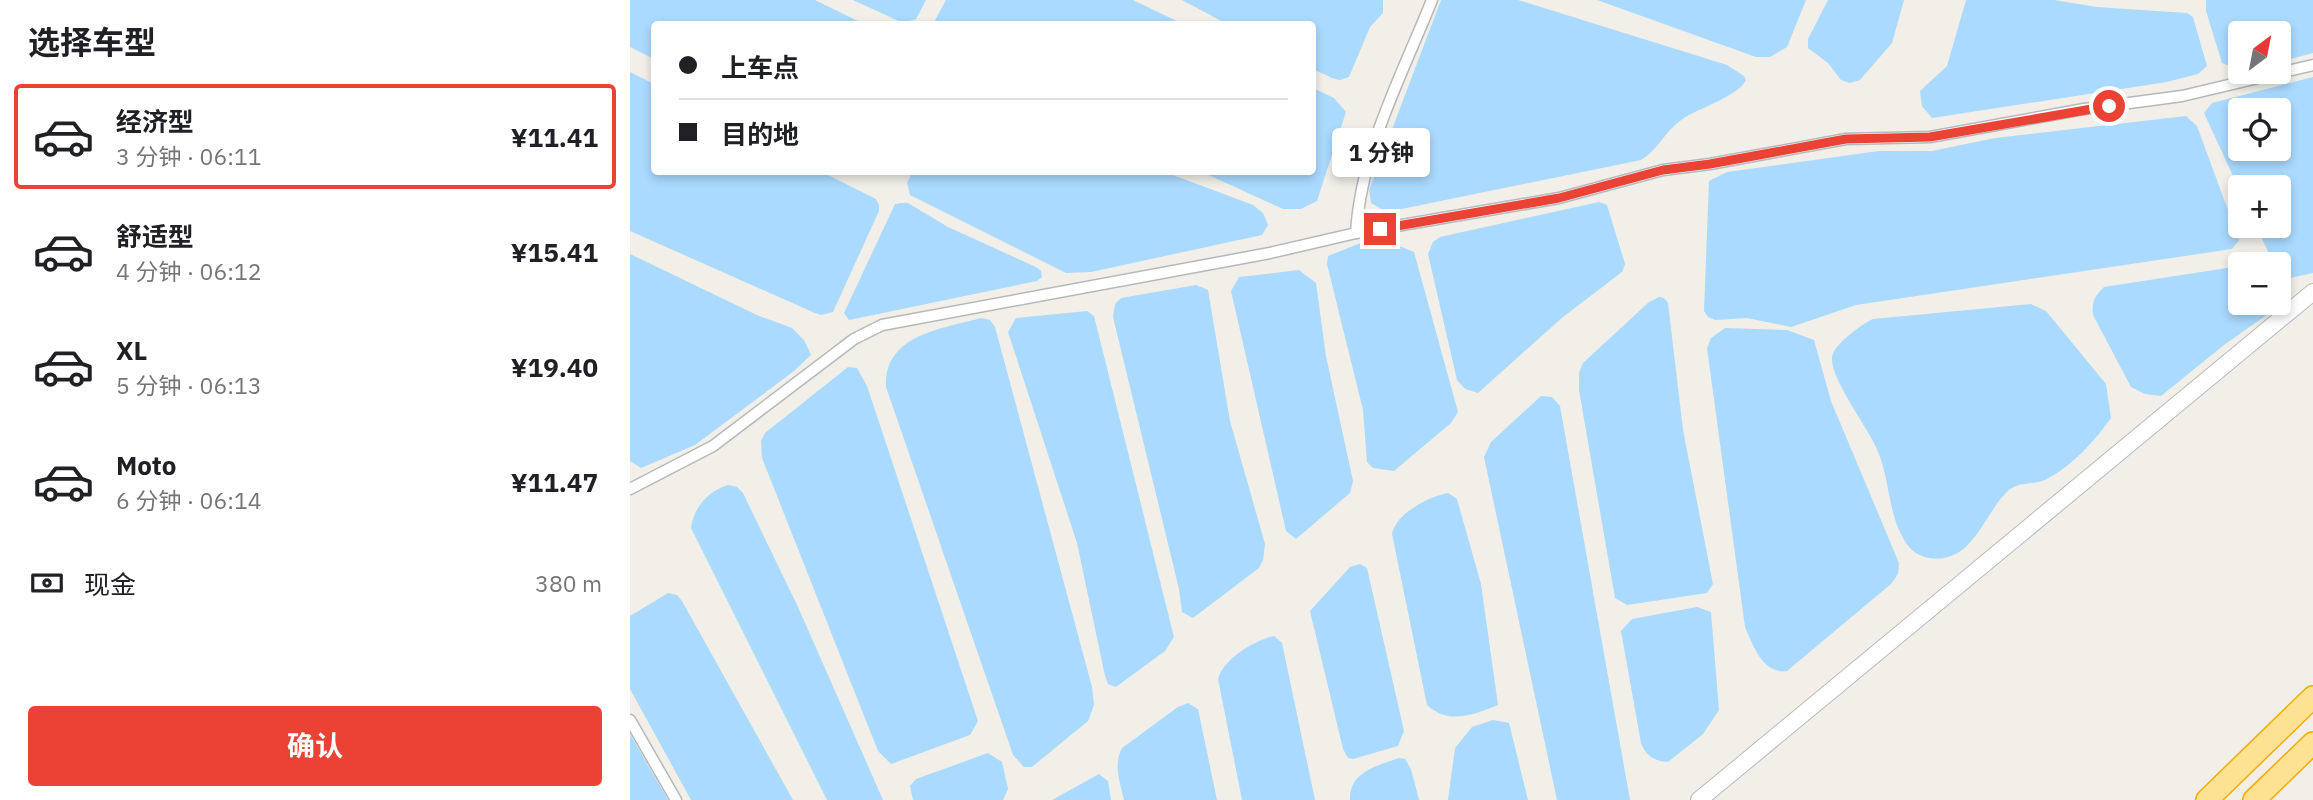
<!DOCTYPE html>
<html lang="zh">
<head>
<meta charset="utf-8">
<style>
	:root { --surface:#fff; --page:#f6f6f6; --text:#202124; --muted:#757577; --line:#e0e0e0; --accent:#ea4335 }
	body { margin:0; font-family:"IBM Plex Sans","Noto Sans SC",sans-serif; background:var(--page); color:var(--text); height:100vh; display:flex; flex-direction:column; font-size:26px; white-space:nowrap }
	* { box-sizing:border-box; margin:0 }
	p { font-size:23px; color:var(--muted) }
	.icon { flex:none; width:38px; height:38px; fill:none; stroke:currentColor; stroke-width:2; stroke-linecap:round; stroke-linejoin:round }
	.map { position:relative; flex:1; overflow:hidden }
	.details { display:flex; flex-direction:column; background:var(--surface); width:630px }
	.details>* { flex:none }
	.guide { position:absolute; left:21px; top:21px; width:665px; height:154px; border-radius:7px; box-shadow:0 4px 10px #0003; display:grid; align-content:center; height:154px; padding:0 28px; background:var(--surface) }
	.needle { width:46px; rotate:32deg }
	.fabs { position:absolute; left:1598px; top:21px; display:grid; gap:14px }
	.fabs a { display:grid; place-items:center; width:63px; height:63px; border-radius:7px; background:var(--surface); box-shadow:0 4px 10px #0003; font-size:35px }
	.end { position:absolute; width:32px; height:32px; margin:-16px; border:9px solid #ea4335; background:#fff; box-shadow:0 0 0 4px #fff }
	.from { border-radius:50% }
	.bubble { position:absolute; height:49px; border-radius:7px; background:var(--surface); box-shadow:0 4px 10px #0003; font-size:23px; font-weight:700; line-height:49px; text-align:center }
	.guide b { display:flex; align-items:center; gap:24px; height:66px; font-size:26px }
	.guide b+b { border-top:2px solid var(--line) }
	.guide i { width:18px; height:18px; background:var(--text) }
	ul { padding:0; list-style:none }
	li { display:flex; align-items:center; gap:21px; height:105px; margin:0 14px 10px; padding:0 14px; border:4px solid transparent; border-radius:7px }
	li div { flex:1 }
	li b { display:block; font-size:26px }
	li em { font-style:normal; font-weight:700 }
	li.active { border-color:var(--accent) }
	li>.icon { width:63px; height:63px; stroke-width:1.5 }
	h2 { padding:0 28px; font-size:32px; line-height:84px }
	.pay { display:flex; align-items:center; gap:18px; height:77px; padding:0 28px; font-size:26px }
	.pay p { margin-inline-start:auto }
	.action { display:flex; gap:14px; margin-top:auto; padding:14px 28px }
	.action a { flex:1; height:80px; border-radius:7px; background:var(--accent); color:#fff; font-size:28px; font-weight:700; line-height:80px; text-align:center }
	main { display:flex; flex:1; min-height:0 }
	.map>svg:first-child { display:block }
	.water { fill:#aadaff; fill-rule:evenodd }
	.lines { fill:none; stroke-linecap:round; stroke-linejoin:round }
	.street-casing { stroke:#b5b8bc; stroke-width:13 }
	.secondary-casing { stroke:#b6babf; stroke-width:18 }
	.highway-casing { stroke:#f9ab00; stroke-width:24 }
	.street { stroke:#fff; stroke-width:10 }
	.secondary { stroke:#fff; stroke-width:16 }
	.highway { stroke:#fde293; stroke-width:21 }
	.route { stroke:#ea4335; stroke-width:9 }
</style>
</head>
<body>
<main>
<section class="details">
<h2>选择车型</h2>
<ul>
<li class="active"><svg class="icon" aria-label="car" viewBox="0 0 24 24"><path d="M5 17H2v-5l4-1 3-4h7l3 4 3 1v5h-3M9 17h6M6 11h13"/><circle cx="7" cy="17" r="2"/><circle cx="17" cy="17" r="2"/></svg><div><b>经济型</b><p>3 分钟 · 06:11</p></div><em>¥11.41</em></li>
<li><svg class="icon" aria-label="car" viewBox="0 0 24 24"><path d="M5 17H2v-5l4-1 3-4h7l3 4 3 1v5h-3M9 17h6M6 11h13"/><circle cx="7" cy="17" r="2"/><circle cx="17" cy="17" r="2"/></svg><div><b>舒适型</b><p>4 分钟 · 06:12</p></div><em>¥15.41</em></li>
<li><svg class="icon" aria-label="car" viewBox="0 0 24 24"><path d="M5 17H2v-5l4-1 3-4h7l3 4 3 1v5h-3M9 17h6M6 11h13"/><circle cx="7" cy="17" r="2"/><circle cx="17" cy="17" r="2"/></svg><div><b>XL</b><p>5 分钟 · 06:13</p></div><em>¥19.40</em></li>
<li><svg class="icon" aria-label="car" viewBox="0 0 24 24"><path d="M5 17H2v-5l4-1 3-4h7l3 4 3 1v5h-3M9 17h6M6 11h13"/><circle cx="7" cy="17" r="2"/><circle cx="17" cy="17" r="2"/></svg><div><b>Moto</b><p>6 分钟 · 06:14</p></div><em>¥11.47</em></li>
</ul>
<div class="pay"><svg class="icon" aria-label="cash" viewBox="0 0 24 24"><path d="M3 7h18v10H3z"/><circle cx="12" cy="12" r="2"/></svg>现金<p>380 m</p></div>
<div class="action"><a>确认</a></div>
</section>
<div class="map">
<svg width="1683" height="800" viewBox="0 0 1683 800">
	<rect width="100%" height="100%" fill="#f1efe8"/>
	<!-- water -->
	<g class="water">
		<polygon points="0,0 185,0 234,24 24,24 24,59 0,47"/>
		<polygon points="223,0 296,0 286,19 273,23"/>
		<polygon points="316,0 503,0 553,24 303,24"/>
		<polygon points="552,0 753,0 753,13 740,27 719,77 710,80 702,78 683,69 682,24 597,24"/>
		<path d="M811,0h77l209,65 17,11 2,4c-6,14 -42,27 -57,35 -25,14 -28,33 -48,45l-254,52 -16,-9 -2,-13z"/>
		<polygon points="967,0 1176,0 1157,47 1140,57 1126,57"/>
		<polygon points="1198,0 1274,0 1262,43 1230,80 1220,83 1211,80 1198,63 1178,48 1178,39"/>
		<polygon points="1336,0 1424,0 1467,7 1557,13 1563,17 1577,66 1568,74 1537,82 1302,118 1292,106 1290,91 1317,66"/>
		<polygon points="1576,0 1683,0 1683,53 1649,62 1648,33 1610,33 1610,70 1592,63 1576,11"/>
		<polygon points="0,72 24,84 24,172 192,172 246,199 249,205 249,211 203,312 191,315 185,313 0,231"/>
		<path d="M1683,77v196l-23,5 -11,-6 -1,-8h-4l-18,-38h22v-39h-38v4l-36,-78 8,-10zM1648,110v39h-38v-39z"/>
		<polygon points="683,88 704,98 716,112 687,201 671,209 653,209 572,172 682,172"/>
		<polygon points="1556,116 1567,126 1609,240 1602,249 1226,305 1161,327 1117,318 1085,320 1078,317 1074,311 1079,181 1097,172 1249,151 1302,151 1365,138"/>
		<polygon points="282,172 535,172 623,205 633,213 638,225 632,235 461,272 436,273 280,195 277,183"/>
		<polygon points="969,202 977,205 995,264 992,272 933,317 848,393 835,389 827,380 798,254 803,242 810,237"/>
		<polygon points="271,203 278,203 318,227 406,267 411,271 412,277 407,281 219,320 214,313 265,204"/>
		<polygon points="733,242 772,247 784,252 828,412 821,423 764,471 743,468 737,462 733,410 697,264 698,256"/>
		<polygon points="0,254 129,316 162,328 174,340 181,355 164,371 65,445 11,468 0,461"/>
		<path d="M1610,266v37h38l1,-10 4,5 -5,9 -54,38 -63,51 -16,-2 -14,-7 -38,-72c-1,-14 1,-18 11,-28z"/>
		<polygon points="669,270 686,283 696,356 723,481 720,493 666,539 656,531 601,291 609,277"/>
		<polygon points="566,285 578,290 600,421 635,544 633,560 629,568 563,618 552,612 549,589 483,317 485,304 491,298"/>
		<polygon points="1029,297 1034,298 1038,303 1053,430 1083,584 1077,593 997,605 985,598 949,390 949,373 953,363 1019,302"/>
		<path d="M1401,304l15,7 60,73 5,34c-16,23 -41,50 -66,62 -12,5 -25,1 -36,10 -22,19 -33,63 -65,68 -12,2 -26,-1 -34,-10 -23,-27 -19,-70 -34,-101 -10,-22 -46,-69 -44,-90 1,-12 30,-33 41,-38z"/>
		<polygon points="457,311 464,316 544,637 535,651 486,687 478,684 475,676 447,543 378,332 386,318"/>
		<path d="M351,318l9,2 5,7 97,360 2,18 -6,16 -56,46h-8l-11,-12 -127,-368c-2,-53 56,-58 95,-69z"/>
		<path d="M1095,328l62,2 27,10 17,61 68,162 -1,11 -7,10 -104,87c-25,3 -34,-26 -42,-44l-38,-279 4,-10z"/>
		<polygon points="218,367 227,368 237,386 348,721 340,735 261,764 248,751 132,458 131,441 135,433"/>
		<polygon points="911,396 922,397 930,406 1000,800 927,800 854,457 861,442"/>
		<path d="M98,485l9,2 6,6 55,114 85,193h-56l-136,-272c3,-21 17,-37 37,-43z"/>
		<path d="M818,493l9,6 24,85 17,121c-25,10 -50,20 -71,0l-35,-171c4,-21 36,-37 56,-41z"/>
		<polygon points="730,564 737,568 774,731 768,746 723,759 718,758 713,749 680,611 720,567"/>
		<polygon points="38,593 47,595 52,601 163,800 61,800 0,689 0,616"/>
		<path d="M1067,607l14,5 8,98 -16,24 -35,28c-14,-1 -22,-6 -27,-19l-20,-112 11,-12z"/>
		<path d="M644,636l8,7 33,157h-73l-24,-121c5,-20 37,-39 56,-43z"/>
		<path d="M558,703l10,6 19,91h-93c-4,-19 -11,-34 -2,-52l56,-41z"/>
		<polygon points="863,720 879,723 898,800 818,800 825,748 842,727"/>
		<polygon points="0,734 38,800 0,800"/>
		<polygon points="358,753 372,762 378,789 373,800 283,800 280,786 286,779"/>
		<path d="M769,758l6,1 6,10 8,31h-69c-1,-28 26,-34 49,-42z"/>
		<polygon points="469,774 478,781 481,800 422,800"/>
	</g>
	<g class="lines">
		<defs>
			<g id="street">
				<path d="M726,233c5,-82 46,-158 76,-233"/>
				<polyline points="0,489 83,446 224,339 252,325 640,253 726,233 929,198 1033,170 1080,164 1216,139 1300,137 1454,109 1552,96 1683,65"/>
				<polyline points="0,720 46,800"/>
			</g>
			<polyline id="secondary" points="1069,800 1683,292"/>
			<g id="highway">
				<polyline points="1577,800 1683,697"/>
				<polyline points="1624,800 1683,743"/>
			</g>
		</defs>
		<!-- street casing -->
		<use href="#street" class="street-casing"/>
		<!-- secondary casing -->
		<use href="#secondary" class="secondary-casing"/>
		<!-- highway casing -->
		<use href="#highway" class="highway-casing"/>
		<!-- street -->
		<use href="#street" class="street"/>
		<!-- secondary -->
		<use href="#secondary" class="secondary"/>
		<!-- highway -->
		<use href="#highway" class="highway"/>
	</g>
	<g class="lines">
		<!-- route -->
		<polyline class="route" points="750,229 929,198 1033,170 1080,164 1216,139 1300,137 1479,106"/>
	</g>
</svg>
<div class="fabs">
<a><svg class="needle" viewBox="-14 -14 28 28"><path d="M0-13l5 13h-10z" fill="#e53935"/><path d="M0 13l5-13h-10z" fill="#757577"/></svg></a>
<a><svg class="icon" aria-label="locate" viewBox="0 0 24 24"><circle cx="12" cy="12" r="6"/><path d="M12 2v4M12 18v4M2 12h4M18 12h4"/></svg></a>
<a>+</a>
<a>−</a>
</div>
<i class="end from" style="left:1479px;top:106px"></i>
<i class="end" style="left:750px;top:229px"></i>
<div class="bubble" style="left:702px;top:128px;width:98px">1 分钟</div>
<div class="guide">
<b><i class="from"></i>上车点</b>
<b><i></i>目的地</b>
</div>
</div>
</main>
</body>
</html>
